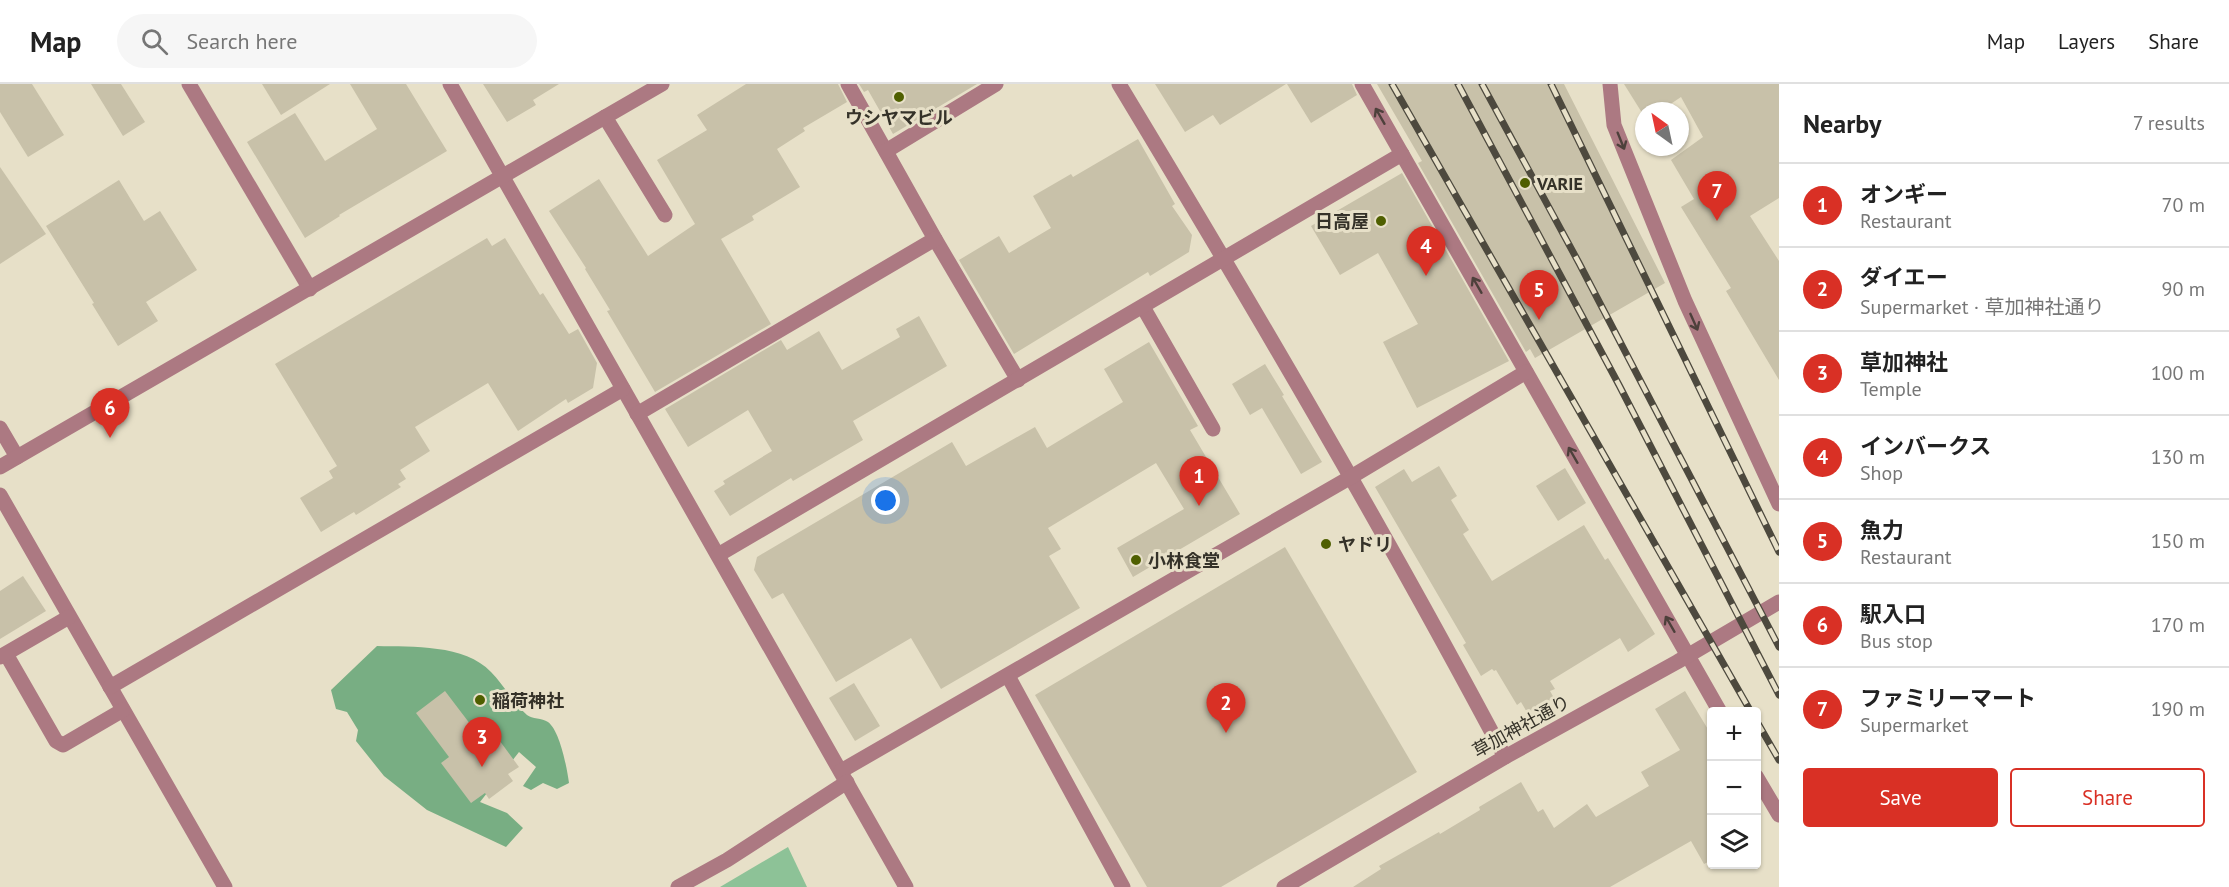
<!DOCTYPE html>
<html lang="en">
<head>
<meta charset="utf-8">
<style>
	:root { --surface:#fff; --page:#f6f6f6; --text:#222; --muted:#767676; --line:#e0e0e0; --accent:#d93025 }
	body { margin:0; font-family:"PT Sans","Noto Sans JP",sans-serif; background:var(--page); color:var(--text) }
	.controls { position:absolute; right:18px; bottom:18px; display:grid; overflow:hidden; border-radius:6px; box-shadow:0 2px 4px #0004 }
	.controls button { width:54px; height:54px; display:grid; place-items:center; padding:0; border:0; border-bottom:2px solid var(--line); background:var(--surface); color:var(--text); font:30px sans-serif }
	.compass { position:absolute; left:1635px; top:18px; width:54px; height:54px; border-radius:50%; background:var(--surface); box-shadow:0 2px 4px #0004; rotate:327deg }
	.you { position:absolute; left:886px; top:417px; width:21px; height:21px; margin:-15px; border:4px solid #fff; border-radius:50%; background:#1a73e8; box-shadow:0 0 0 9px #1a73e833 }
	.badge { display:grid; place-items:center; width:39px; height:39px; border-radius:50%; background:var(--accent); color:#fff; font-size:20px; font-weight:700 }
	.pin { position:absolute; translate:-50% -50px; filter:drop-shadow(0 2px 3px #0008) }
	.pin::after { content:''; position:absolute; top:32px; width:21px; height:18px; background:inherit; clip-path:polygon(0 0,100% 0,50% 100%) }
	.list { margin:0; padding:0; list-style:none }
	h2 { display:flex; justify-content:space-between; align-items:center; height:78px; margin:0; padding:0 24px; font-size:26px }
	h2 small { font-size:20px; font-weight:400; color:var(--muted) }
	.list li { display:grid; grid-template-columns:39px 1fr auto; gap:18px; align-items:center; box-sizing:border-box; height:84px; padding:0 24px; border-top:2px solid var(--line) }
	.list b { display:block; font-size:22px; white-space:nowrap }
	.list p { margin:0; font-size:20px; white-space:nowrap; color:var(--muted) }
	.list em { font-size:20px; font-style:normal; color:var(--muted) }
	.actions { display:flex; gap:12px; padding:18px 24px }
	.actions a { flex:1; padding:14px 0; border:2px solid var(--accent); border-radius:6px; text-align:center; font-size:21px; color:var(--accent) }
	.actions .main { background:var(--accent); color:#fff }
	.icon { flex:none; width:33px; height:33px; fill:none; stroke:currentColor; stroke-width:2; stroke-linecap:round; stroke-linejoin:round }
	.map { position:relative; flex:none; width:1779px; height:803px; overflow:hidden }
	header { display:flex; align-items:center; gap:36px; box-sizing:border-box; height:84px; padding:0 30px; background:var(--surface); border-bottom:2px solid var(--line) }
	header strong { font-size:28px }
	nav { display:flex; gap:33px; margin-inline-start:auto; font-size:21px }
	.search { width:420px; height:54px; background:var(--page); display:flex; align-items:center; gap:15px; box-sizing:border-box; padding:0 21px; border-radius:33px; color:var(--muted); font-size:22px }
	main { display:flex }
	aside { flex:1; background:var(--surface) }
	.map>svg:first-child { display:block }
	.green { fill:#8dc297 }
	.forest { fill:#78ae83 }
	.building { fill:#c8c1a9 }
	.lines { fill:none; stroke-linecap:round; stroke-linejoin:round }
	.minor { stroke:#ac7982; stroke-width:15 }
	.rail-casing { stroke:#4d493e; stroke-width:7 }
	.rail { stroke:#e7e0c8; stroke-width:4.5; stroke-dasharray:14; stroke-linecap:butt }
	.oneway { stroke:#4d403b }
	.poi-dot { fill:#4f5f00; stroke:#e7e0c8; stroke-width:2 }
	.labels { text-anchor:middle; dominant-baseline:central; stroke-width:6; stroke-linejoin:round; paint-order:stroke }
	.poi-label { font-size:18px; font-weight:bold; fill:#353229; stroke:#e7e0c8; text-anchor:start }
	.street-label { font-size:18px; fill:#353229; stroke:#e7e0c8 }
</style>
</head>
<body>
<header>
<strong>Map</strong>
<div class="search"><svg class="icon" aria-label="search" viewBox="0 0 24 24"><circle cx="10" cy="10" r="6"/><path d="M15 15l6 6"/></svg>Search here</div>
<nav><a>Map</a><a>Layers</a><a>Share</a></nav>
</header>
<main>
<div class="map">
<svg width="1779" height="803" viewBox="0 0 1779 803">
	<rect width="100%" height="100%" fill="#e7e0c8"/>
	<!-- green -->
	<path class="green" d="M 788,763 L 807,803 L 720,803 Z"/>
	<!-- forest -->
	<path class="forest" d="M 377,562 C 412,563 465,560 491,588 C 504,601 513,619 527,631 C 532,635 542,634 548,638 C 560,647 567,684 569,699 L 557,705 L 543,699 L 531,706 L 523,702 L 536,683 L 519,668 L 480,718 L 507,729 L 523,744 L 506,763 L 427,726 L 384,692 L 356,657 L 358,646 L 347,628 L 336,625 L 331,606 Z"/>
	<!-- building -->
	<g class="building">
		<path d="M 0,0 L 32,0 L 64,51 L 28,73 L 0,28 Z"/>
		<path d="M 91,0 L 121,0 L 145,38 L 123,52 Z"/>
		<path d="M 262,0 L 330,0 L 281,31 Z"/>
		<path d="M 350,0 L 406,0 L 447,67 L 339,131 L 340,132 L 305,154 L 247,58 L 295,29 L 325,77 L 377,45 Z"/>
		<path d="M 483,0 L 559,0 L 533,16 L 536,21 L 507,38 Z"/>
		<path d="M 746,0 L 838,0 L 847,18 L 803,44 L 805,47 L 777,65 L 800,103 L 752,132 L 754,136 L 721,155 L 771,240 L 655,308 L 607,227 L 610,226 L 585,185 L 586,184 L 549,127 L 599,95 L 648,172 L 695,140 L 657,76 L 707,46 L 697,31 Z"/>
		<path d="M 859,0 L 977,0 L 893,50 L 868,6 L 864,8 Z"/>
		<path d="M 1155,0 L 1286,0 L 1220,41 L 1213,31 L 1185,48 Z"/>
		<path d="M 1287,0 L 1352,0 L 1357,11 L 1311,39 Z"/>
		<path d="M 1377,0 L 1564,0 L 1665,199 L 1535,274 L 1530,265 L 1526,268 L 1418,79 L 1422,77 Z"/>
		<path d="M 1624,0 L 1779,0 L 1779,114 L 1750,132 L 1779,177 L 1779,296 L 1726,207 L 1731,204 L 1681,123 L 1694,115 L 1671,76 L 1703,53 L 1681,13 L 1660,27 L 1644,27 L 1644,32 Z"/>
		<path d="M 1138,55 L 1175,120 L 1172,122 L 1192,151 L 1189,168 L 1150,192 L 1148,188 L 1014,270 L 959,176 L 999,152 L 1009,169 L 1051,144 L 1033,112 L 1071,90 L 1073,93 Z"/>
		<path d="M 0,83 L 46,150 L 0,180 Z"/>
		<path d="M 1402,89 L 1509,277 L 1417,324 L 1383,258 L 1418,240 L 1378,169 L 1340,191 L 1311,142 Z"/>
		<path d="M 119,96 L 144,137 L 160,127 L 197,186 L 146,218 L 158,237 L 118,262 L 92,220 L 94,219 L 46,142 Z"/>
		<path d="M 487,154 L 492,162 L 505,154 L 540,211 L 543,209 L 569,250 L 578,245 L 597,279 L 593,304 L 568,319 L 566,315 L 518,347 L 488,299 L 415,343 L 430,367 L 400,386 L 406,395 L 398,400 L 401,403 L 356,431 L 354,428 L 321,448 L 300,414 L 333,394 L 329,387 L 337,382 L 275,280 Z"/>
		<path d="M 919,232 L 947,282 L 853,337 L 863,356 L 793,397 L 791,394 L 730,432 L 714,407 L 725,400 L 723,397 L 772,367 L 748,326 L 688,363 L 665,325 L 781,256 L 787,266 L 819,247 L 842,286 L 900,253 L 896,245 Z"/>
		<path d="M 1149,258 L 1198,342 L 1190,346 L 1240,430 L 1133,493 L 1117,464 L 1184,425 L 1156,379 L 1048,444 L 1061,465 L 1049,472 L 1080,524 L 941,605 L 911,554 L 836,598 L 783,509 L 772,515 L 754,486 L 757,473 L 952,358 L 966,382 L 1035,343 L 1047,364 L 1123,318 L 1104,285 Z"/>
		<path d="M 1265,280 L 1284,311 L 1282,312 L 1322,378 L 1301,390 L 1262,324 L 1250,331 L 1232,300 Z"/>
		<path d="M 1439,382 L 1457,412 L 1451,416 L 1469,446 L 1463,450 L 1492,497 L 1584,441 L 1605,476 L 1608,474 L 1655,550 L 1628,568 L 1620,554 L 1550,597 L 1555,605 L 1550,607 L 1554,614 L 1528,630 L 1521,618 L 1517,621 L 1496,586 L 1494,587 L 1492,585 L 1481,592 L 1463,561 L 1466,559 L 1375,403 L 1404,385 L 1412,398 Z"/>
		<path d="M 1565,384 L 1586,419 L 1558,437 L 1536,402 Z"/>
		<path d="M 1285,463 L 1417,688 L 1221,803 L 1147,803 L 1035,611 Z"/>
		<path d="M 23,492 L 46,527 L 0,555 L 0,507 Z"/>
		<path d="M 854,599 L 880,642 L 855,657 L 829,614 Z"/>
		<path d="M 445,607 L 480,653 L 491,645 L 519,683 L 508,690 L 513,697 L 489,715 L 485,709 L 471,719 L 441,679 L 449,673 L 416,629 Z"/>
		<path d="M 1685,607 L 1712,652 L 1712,776 L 1704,780 L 1691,757 L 1610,803 L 1353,803 L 1381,785 L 1379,782 L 1439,748 L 1440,750 L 1480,726 L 1479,723 L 1521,698 L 1538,728 L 1543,725 L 1554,744 L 1587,720 L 1596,733 L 1649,702 L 1641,688 L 1680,666 L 1655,625 Z"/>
	</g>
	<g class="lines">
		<!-- minor -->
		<g class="minor">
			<path d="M 189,0 L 310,205"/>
			<path d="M 450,0 L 906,803"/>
			<path d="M 848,0 L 935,155 L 1018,296"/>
			<path d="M 1119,0 C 1253,222 1384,445 1505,673"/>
			<path d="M 1362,0 L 1720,628"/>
			<path d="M 1610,0 L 1614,41 L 1685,217 L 1779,420"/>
			<path d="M 605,33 L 665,131"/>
			<path d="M 886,67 L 996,0"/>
			<path d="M 1143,223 L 1213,345"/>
			<path d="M 637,330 L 935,155"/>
			<path d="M 0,344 L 17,373"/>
			<path d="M 0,383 L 662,0"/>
			<path d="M 0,411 L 225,803"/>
			<path d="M 718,471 L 1402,70"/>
			<path d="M 6,570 L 56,657 L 63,661 L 123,626"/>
			<path d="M 0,573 L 69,533"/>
			<path d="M 1008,592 L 1123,803"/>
			<path d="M 110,603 L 623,305"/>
			<path d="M 841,687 L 1351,393 L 1526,288"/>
			<path d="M 1756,692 L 1779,731"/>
			<path d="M 678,803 L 727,776 L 847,698"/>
			<path d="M 1284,803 L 1505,673 L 1677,578 L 1779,518"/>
		</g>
		<defs>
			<g id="rail">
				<path d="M 1392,0 L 1751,628"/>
				<path d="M 1458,0 L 1619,301 L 1779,611"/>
				<path d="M 1482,0 L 1579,179 L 1779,563"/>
				<path d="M 1551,0 L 1779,468"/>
				<path d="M 1756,636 L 1779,676"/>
			</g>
		</defs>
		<!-- rail casing -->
		<use href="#rail" class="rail-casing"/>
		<!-- rail -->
		<use href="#rail" class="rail"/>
	</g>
	<!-- one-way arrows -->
	<defs><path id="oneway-shaft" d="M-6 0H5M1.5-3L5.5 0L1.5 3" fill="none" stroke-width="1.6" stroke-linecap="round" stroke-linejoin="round" transform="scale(1.5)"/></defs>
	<g class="oneway">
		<use href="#oneway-shaft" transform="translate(1380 32) rotate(-120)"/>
		<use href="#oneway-shaft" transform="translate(1621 57) rotate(68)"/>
		<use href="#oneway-shaft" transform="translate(1477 201) rotate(-120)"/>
		<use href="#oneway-shaft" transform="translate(1694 238) rotate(66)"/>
		<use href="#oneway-shaft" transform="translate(1573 371) rotate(-120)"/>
		<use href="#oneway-shaft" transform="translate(1670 540) rotate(-120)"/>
	</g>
	<!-- markers -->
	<g class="poi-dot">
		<circle cx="899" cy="13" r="6"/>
		<circle cx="1525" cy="99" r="6"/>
		<circle cx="1381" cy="137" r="6"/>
		<circle cx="1326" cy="460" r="6"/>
		<circle cx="1136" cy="476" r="6"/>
		<circle cx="480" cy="616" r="6"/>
	</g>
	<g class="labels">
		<!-- poi labels -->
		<g class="poi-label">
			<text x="899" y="33" text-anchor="middle">ウシヤマビル</text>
			<text x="1537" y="99">VARIE</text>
			<text x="1369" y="137" text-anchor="end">日高屋</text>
			<text x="1338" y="460">ヤドリ</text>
			<text x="1148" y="476">小林食堂</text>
			<text x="492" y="616">稲荷神社</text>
		</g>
		<!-- street labels -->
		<g class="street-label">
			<text transform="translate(1521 642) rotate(-29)">草加神社通り</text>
		</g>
	</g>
</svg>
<div class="controls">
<button>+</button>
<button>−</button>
<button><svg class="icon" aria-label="layers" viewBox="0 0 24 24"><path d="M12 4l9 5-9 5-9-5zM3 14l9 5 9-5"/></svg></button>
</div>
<svg class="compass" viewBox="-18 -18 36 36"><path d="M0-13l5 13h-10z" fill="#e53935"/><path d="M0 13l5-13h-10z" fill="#767676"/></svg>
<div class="you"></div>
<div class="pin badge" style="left:1199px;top:422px">1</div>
<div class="pin badge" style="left:1226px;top:649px">2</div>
<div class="pin badge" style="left:482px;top:683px">3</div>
<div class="pin badge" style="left:1426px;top:192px">4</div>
<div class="pin badge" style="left:1539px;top:236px">5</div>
<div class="pin badge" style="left:110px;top:354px">6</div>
<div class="pin badge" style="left:1717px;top:137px">7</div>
</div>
<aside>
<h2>Nearby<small>7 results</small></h2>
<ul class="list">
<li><span class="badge">1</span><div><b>オンギー</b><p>Restaurant</p></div><em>70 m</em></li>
<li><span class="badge">2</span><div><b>ダイエー</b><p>Supermarket · 草加神社通り</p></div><em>90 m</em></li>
<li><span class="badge">3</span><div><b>草加神社</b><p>Temple</p></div><em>100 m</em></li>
<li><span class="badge">4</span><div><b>インバークス</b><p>Shop</p></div><em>130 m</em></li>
<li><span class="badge">5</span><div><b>魚力</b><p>Restaurant</p></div><em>150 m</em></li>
<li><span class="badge">6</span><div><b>駅入口</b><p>Bus stop</p></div><em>170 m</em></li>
<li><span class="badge">7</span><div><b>ファミリーマート</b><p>Supermarket</p></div><em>190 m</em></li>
</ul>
<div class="actions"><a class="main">Save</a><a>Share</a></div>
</aside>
</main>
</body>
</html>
